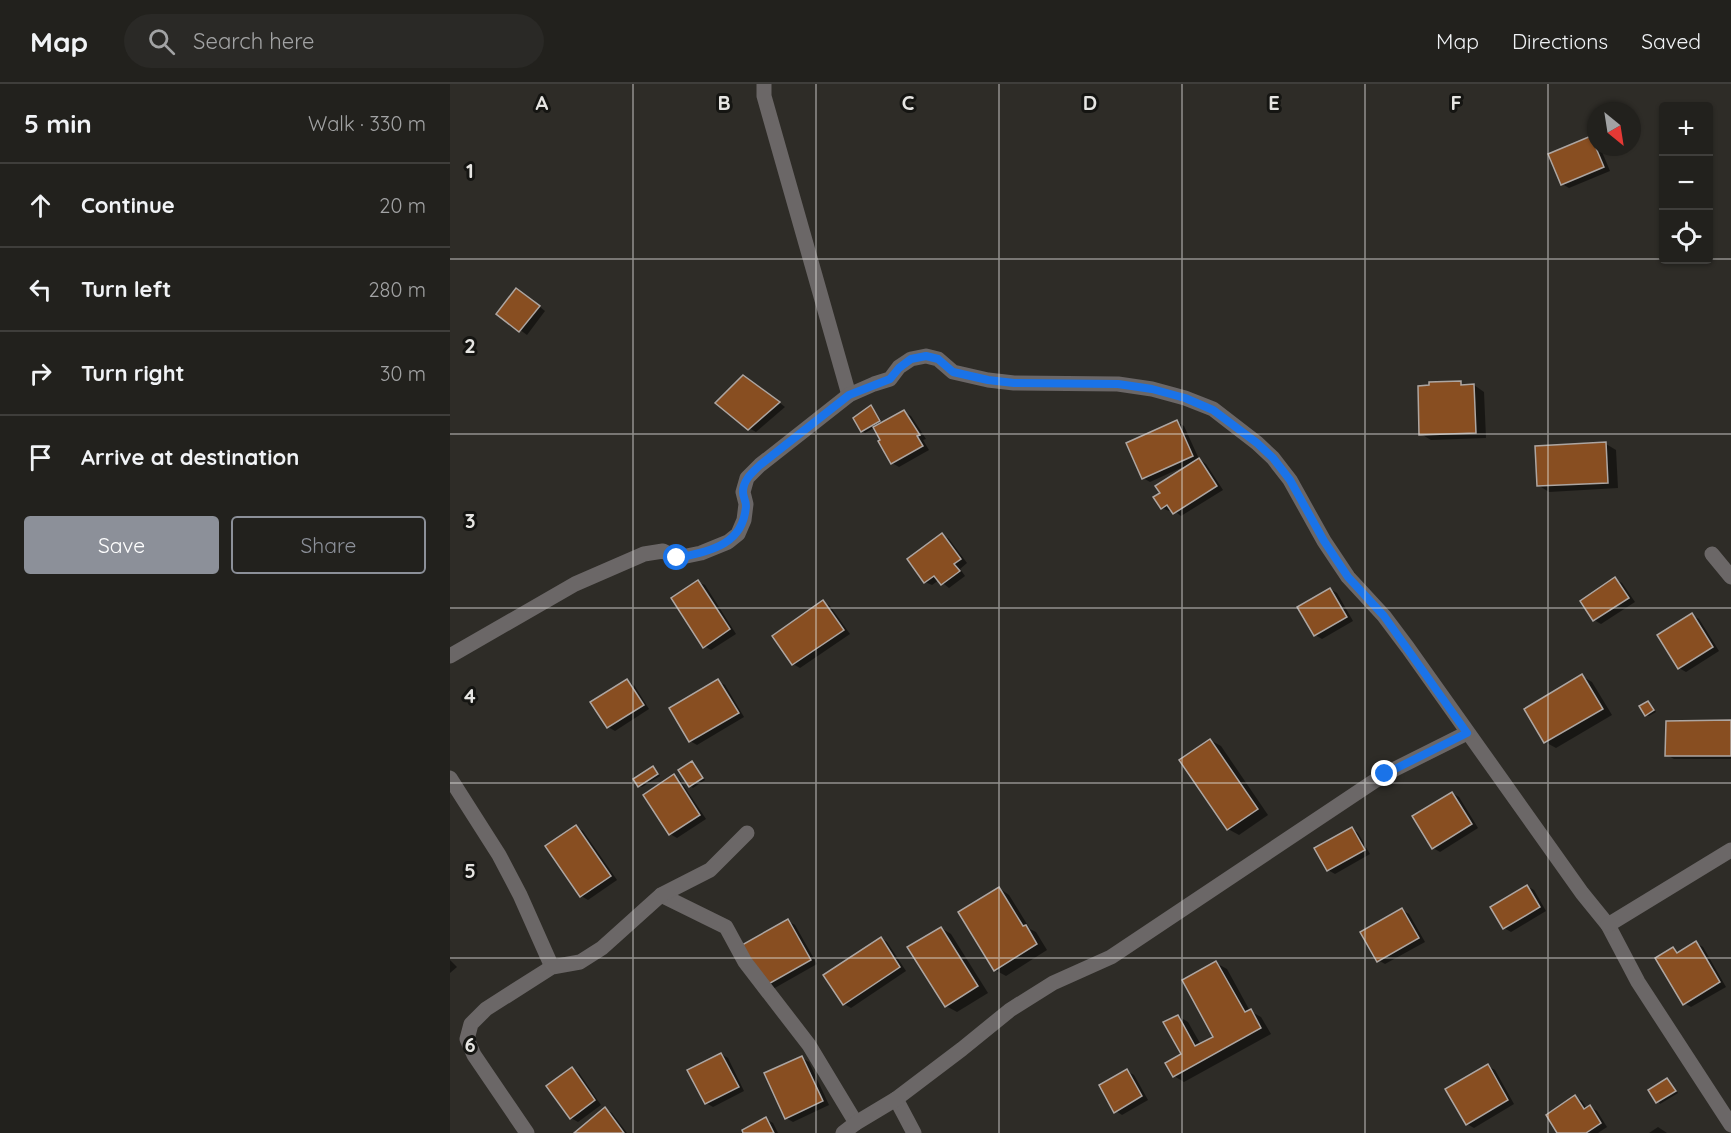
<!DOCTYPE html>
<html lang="en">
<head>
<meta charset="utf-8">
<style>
	:root { --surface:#22211d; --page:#2a2926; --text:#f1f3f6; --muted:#a2a3a4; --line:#3f3e3b; --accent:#8c9099 }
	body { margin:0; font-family:Quicksand,sans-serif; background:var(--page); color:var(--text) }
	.controls { position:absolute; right:18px; top:18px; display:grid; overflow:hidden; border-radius:6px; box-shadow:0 2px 4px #0004 }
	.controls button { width:54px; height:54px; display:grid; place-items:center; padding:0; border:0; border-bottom:2px solid var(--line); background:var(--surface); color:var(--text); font:30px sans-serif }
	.compass { position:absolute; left:1137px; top:18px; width:54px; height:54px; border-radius:50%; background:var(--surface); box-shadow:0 2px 4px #0004; rotate:150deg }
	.stop { position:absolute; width:18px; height:18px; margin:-14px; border:4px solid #1a73e8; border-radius:50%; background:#fff }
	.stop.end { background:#1a73e8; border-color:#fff; box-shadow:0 2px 6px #0008 }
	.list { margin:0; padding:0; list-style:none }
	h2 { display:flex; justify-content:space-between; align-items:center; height:78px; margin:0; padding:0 24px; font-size:26px }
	h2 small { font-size:20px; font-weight:400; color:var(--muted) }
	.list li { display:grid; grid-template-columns:39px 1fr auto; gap:18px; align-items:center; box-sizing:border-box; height:84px; padding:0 24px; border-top:2px solid var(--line) }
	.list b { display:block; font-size:22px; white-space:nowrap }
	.list em { font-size:20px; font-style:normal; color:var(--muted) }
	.actions { display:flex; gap:12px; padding:18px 24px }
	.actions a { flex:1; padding:14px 0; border:2px solid var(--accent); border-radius:6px; text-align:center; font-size:21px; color:var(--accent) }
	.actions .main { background:var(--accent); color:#fff }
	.icon { flex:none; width:33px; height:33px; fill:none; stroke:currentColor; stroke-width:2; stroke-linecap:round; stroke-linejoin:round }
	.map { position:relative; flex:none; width:1281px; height:1049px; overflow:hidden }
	header { display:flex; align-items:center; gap:36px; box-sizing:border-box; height:84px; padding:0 30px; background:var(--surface); border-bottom:2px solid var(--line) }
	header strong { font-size:28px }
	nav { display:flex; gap:33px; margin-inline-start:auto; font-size:21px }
	.search { width:420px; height:54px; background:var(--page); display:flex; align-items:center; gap:15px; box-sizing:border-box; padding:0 21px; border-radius:33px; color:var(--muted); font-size:22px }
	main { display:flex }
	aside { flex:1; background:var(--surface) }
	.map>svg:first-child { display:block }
	.shadow { fill:#0007 }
	.building { fill:#884e21; stroke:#ada6a2; stroke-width:1.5 }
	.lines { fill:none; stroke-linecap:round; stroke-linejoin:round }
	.minor { stroke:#6b6767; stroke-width:15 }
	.route { stroke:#1a73e8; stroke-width:8 }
	.grid { fill:none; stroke:#e6e5e2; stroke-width:1.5; stroke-opacity:0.55 }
	.grid-label { font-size:20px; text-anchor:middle; font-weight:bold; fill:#e6e5e2; stroke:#151512; stroke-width:6; stroke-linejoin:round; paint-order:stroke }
</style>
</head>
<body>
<header>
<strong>Map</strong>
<div class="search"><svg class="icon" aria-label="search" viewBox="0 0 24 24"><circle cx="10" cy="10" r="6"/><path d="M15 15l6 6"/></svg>Search here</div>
<nav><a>Map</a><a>Directions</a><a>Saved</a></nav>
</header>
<main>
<aside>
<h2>5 min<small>Walk · 330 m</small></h2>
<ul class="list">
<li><svg class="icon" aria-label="ahead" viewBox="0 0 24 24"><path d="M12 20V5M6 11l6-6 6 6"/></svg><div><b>Continue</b></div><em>20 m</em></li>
<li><svg class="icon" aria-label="left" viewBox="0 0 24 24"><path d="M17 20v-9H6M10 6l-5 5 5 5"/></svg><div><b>Turn left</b></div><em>280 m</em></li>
<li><svg class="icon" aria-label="right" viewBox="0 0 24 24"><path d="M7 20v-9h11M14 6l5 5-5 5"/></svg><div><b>Turn right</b></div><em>30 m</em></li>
<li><svg class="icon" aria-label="arrive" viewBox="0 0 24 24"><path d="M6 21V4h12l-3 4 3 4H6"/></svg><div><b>Arrive at destination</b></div></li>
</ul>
<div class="actions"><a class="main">Save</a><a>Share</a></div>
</aside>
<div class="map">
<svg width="1281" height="1049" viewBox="0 0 1281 1049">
	<rect width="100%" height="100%" fill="#2e2c27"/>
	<!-- shadow -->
	<g class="shadow">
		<path d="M 1140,53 L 1146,57 L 1146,63 L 1150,63 L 1160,87 L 1119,104 L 1112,100 Z"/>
		<path d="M 74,210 L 95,227 L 77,251 L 48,230 Z"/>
		<path d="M 300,296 L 335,323 L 306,348 L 299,344 Z"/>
		<path d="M 1010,299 L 1016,302 L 1024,301 L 1034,308 L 1036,354 L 981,356 L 971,350 Z"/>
		<path d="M 422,323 L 433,339 L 454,328 L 461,332 L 476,355 L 473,356 L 479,366 L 449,383 L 442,379 L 425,343 L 415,349 L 412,347 Z"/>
		<path d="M 727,338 L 734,342 L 749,375 L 756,380 L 773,406 L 731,432 L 722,425 L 719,427 L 712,424 L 712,409 L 734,385 L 733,383 L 700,398 L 693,394 Z"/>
		<path d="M 1156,360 L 1166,366 L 1168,404 L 1099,408 L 1088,401 Z"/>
		<path d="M 492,451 L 499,455 L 517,479 L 510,485 L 515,492 L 499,504 L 489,496 L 482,501 L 475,498 Z"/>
		<path d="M 1165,495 L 1172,499 L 1185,518 L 1151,540 L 1144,536 L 1132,517 Z"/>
		<path d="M 248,498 L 255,501 L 286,550 L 261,566 L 254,562 Z"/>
		<path d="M 880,505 L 887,509 L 903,537 L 872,555 L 865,551 Z"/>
		<path d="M 373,518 L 380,522 L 400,550 L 350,584 L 343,580 L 324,552 Z"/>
		<path d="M 1242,531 L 1249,535 L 1269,567 L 1236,588 L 1229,584 Z"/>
		<path d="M 1132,592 L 1142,598 L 1162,631 L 1106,664 L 1095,658 Z"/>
		<path d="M 177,597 L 184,601 L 199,625 L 165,647 L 158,643 Z"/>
		<path d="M 268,597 L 275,601 L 294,633 L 247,661 L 240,657 Z"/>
		<path d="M 1198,618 L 1206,628 L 1199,632 L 1196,631 Z"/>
		<path d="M 1281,638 L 1281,675 L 1224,675 L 1217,671 Z"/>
		<path d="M 760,656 L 771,662 L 818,731 L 789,751 L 778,745 Z"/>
		<path d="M 242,679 L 255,696 L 243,704 L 240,702 Z"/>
		<path d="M 203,683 L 210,692 L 192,703 L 189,702 Z"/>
		<path d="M 224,692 L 230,696 L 256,735 L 227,754 L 220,750 Z"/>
		<path d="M 1002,709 L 1009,713 L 1028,744 L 990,768 L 983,764 Z"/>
		<path d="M 126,743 L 133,747 L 167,796 L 138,816 L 131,812 Z"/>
		<path d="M 902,745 L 908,749 L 920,770 L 885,790 L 878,786 Z"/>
		<path d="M 1077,802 L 1084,806 L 1096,827 L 1061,848 L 1054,844 Z"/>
		<path d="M 549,804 L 559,811 L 580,845 L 586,848 L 597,866 L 556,892 L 545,886 Z"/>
		<path d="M 952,826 L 959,830 L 975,858 L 935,880 L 928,876 Z"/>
		<path d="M 338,837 L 345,841 L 367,880 L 323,905 L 316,901 Z"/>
		<path d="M 491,844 L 501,850 L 538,909 L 507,928 L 496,922 Z"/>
		<path d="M 431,854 L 437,858 L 456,887 L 401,924 L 394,920 Z"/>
		<path d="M 1246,859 L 1253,863 L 1276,903 L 1241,923 L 1234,919 L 1223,865 L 1230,868 Z"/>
		<path d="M 0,876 L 7,883 L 0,889 Z"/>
		<path d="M 766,879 L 777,885 L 800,927 L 811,933 L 821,950 L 734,998 L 724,992 L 733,971 L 728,932 L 738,938 L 751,961 L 765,953 Z"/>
		<path d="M 271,970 L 278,974 L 294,1007 L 263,1023 L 256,1019 Z"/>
		<path d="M 352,974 L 359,978 L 379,1021 L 343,1038 L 336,1034 Z"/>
		<path d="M 1038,982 L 1045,986 L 1064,1020 L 1024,1044 L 1017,1040 Z"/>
		<path d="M 122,985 L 129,989 L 151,1021 L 128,1038 L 121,1034 Z"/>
		<path d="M 677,987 L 684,991 L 698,1016 L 672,1031 L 666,1027 Z"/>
		<path d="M 1218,996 L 1228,1009 L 1210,1020 L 1200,1007 Z"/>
		<path d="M 1125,1013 L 1132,1017 L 1137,1025 L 1140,1023 L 1147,1027 L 1157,1043 L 1148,1049 L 1109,1049 Z"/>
		<path d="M 155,1025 L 162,1029 L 177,1049 L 126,1049 Z"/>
		<path d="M 316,1035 L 323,1039 L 328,1049 L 295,1049 Z"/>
		<path d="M 1208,1043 L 1217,1049 L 1199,1049 Z"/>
	</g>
	<!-- building -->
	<g class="building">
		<path d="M 1141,52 L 1154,83 L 1111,101 L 1098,70 Z"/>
		<path d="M 66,204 L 90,222 L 69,248 L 46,230 Z"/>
		<path d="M 293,291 L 330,318 L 298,346 L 265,319 Z"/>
		<path d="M 1011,297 L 1011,301 L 1024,300 L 1026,349 L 969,351 L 968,302 L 979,301 L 979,298 Z"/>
		<path d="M 421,321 L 430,337 L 411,348 L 403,334 Z"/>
		<path d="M 454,326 L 470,351 L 467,352 L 473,362 L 441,380 L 428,357 L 430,356 L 423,343 Z"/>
		<path d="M 727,336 L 743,372 L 692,395 L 676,359 Z"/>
		<path d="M 1156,358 L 1158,399 L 1087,402 L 1085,362 Z"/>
		<path d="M 749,374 L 767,402 L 723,430 L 717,421 L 711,425 L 703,413 L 710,409 L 705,402 Z"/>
		<path d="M 492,449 L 511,475 L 504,480 L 510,487 L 491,501 L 484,492 L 474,499 L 457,475 Z"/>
		<path d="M 1165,493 L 1179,514 L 1143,537 L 1130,517 Z"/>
		<path d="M 248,496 L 280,545 L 253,564 L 221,514 Z"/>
		<path d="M 880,504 L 897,533 L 864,552 L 847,523 Z"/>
		<path d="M 373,516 L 394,546 L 342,581 L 322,552 Z"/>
		<path d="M 1242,529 L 1263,563 L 1228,585 L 1207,551 Z"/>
		<path d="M 1132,590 L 1153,625 L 1094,659 L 1074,625 Z"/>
		<path d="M 177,595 L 194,621 L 157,644 L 140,618 Z"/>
		<path d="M 268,595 L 289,629 L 239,658 L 219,624 Z"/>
		<path d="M 1198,617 L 1204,626 L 1195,632 L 1189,622 Z"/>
		<path d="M 1281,636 L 1281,672 L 1215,672 L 1216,637 Z"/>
		<path d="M 760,655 L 808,725 L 777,746 L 729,676 Z"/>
		<path d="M 242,677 L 253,694 L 239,703 L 228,686 Z"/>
		<path d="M 203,682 L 208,690 L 188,703 L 183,695 Z"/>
		<path d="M 224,690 L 250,731 L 219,751 L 193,711 Z"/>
		<path d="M 1002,708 L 1022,740 L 982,765 L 962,732 Z"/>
		<path d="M 126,741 L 161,792 L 130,813 L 95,762 Z"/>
		<path d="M 902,743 L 915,766 L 877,787 L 864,764 Z"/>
		<path d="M 1077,801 L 1090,823 L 1053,845 L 1040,823 Z"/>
		<path d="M 549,803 L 573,842 L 576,841 L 587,860 L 544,887 L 508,828 Z"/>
		<path d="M 952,824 L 969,854 L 927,878 L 910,848 Z"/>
		<path d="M 338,835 L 361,876 L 315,902 L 292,861 Z"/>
		<path d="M 491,843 L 528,902 L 495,923 L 457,863 Z"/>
		<path d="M 431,853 L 450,883 L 393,921 L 373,891 Z"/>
		<path d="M 1246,857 L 1270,898 L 1233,921 L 1205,874 L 1223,863 L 1227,869 Z"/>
		<path d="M 766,877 L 795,928 L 801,925 L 811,944 L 723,993 L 715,979 L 731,970 L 713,938 L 728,931 L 745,962 L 763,953 L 732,896 Z"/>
		<path d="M 271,969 L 289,1003 L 255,1020 L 237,986 Z"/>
		<path d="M 352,972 L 373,1017 L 335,1035 L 314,989 Z"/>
		<path d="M 1038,980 L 1058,1016 L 1016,1041 L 995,1005 Z"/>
		<path d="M 122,983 L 145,1016 L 120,1035 L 96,1002 Z"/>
		<path d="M 677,985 L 692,1012 L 664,1029 L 649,1001 Z"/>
		<path d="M 1217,994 L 1226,1007 L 1206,1019 L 1198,1006 Z"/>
		<path d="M 1125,1011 L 1134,1025 L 1140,1021 L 1151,1039 L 1136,1049 L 1107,1049 L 1096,1031 Z"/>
		<path d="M 155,1023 L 174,1049 L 124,1049 Z"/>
		<path d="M 316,1033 L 324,1049 L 293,1049 L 292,1046 Z"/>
	</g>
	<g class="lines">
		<!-- minor -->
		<g class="minor">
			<path d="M 314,0 L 314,12 L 399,311"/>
			<path d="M 1262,470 L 1281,493"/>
			<path d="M 0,572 L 125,500 L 194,470 L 213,467 L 227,474 L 251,469 L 278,458 L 288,450 L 294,436 L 296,420 L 293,408 L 297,394 L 310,381 L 399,311 L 424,300 L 440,295 L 449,283 L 461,275 L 476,272 L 488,275 L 503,288 L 538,296 L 564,299 L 668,300 L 702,305 L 735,314 L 763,325 L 807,359 L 823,374 L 840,396 L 874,457 L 898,493 L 934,532 L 958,564 L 1132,809 L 1158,841 L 1188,898 L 1281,1041"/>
			<path d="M 0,694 L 49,771 L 70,811 L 102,883"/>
			<path d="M 211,811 L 276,843 L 295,878 L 359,961 L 406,1039"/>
			<path d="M 1158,841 L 1281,766"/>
			<path d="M 446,1015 L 464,1049"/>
			<path d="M 77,1049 L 24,971 L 17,955 L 21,940 L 36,925 L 102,883 L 130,878 L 152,864 L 211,811 L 260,786 L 297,749"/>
			<path d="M 393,1049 L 406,1039 L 446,1015 L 512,965 L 560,926 L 603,899 L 661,873 L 935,690 L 1017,649"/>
		</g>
	</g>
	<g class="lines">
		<!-- route -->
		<path class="route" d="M 227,474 C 259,467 293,462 296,422 C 296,417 293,413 293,408 C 293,396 302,389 310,381 L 399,311 L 440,295 L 449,284 L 461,275 L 476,272 L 488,275 L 503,288 L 538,296 L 564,299 L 668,300 L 702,305 L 735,314 L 763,326 L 807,359 L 823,374 L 840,396 L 874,457 L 898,493 L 934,532 L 1017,649 L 935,690"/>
	</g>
	<!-- grid -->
	<path class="grid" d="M 183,0 L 183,1049M 366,0 L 366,1049M 549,0 L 549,1049M 732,0 L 732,1049M 915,0 L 915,1049M 1098,0 L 1098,1049M 0,175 L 1214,175M 1258,175 L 1281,175M 0,350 L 1281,350M 0,524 L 1281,524M 0,699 L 1281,699M 0,874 L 1281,874"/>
	<g class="grid-label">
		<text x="92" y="26">A</text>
		<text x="274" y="26">B</text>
		<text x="458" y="26">C</text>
		<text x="640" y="26">D</text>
		<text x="824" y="26">E</text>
		<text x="1006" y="26">F</text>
		<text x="20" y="94">1</text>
		<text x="20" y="269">2</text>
		<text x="20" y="444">3</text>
		<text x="20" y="619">4</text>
		<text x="20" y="794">5</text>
		<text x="20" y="968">6</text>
	</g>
</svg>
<div class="controls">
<button>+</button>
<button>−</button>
<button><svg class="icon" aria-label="locate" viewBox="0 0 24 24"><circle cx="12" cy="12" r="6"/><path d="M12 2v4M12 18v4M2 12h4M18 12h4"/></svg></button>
</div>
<svg class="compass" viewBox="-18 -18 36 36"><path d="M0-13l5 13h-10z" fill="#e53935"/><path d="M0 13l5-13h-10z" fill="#a2a3a4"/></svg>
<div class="stop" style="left:227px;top:474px"></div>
<div class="stop end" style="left:935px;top:690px"></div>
</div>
</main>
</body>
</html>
